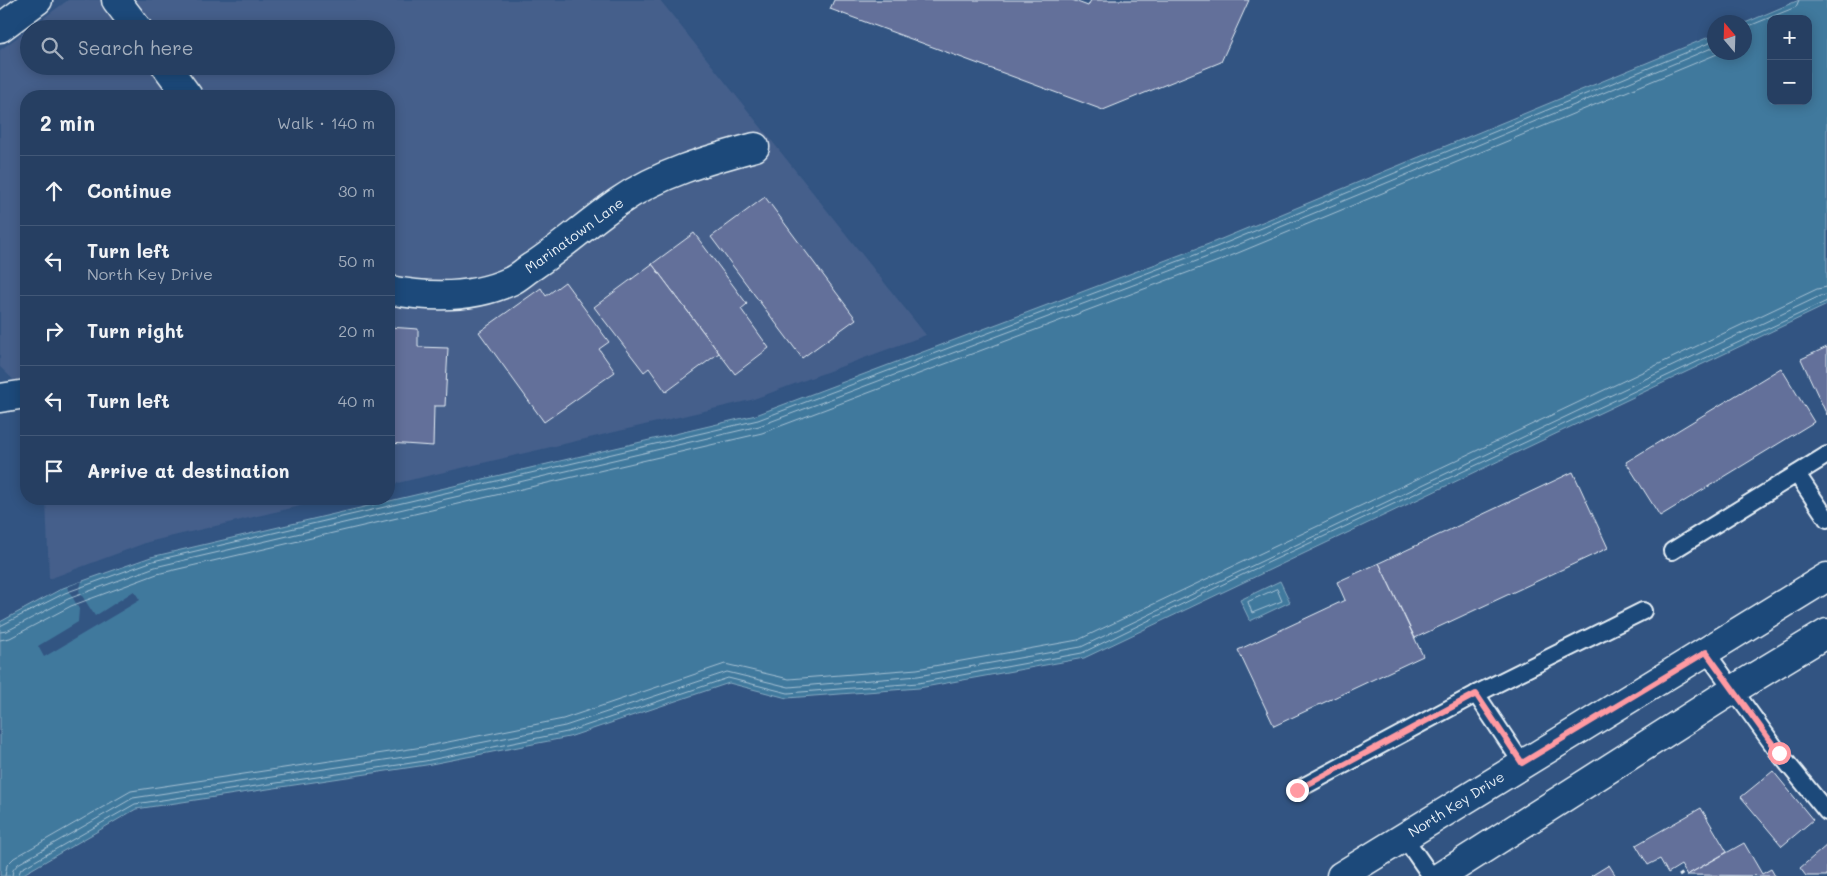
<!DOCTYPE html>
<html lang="en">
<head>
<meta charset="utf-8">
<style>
	:root { --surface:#263f62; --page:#2e4668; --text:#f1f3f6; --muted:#a4afbe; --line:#425877 }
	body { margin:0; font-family:Mali,sans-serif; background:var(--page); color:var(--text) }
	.controls { position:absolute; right:15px; top:15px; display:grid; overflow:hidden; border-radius:10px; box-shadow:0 2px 12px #0003 }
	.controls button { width:45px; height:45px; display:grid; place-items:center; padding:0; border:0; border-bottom:1px solid var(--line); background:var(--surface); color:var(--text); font:25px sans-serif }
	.compass { position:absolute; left:1707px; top:15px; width:45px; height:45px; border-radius:50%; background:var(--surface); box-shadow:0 2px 12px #0003; rotate:341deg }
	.stop { position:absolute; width:15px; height:15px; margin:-11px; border:4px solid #ff9aa2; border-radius:50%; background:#fff }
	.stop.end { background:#ff9aa2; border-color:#fff; box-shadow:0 1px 5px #0008 }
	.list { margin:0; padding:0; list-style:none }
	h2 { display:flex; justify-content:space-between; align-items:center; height:65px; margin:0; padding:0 20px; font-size:21px }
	h2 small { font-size:16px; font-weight:400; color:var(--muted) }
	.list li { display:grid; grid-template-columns:32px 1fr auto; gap:15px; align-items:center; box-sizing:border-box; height:70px; padding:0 20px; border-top:1px solid var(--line) }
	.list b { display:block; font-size:19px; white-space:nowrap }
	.list p { margin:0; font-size:16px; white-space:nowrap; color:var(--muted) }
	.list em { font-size:16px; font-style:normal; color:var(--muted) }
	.icon { flex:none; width:28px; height:28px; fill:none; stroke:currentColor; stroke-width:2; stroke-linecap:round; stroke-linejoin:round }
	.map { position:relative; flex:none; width:1827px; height:876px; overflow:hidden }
	.search { position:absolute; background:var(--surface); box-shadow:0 2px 12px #0003; left:20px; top:20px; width:375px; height:55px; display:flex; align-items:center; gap:12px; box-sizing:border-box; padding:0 18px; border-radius:28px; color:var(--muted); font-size:19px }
	.panel { position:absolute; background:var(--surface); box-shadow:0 2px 12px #0003; left:20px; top:90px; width:375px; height:415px; border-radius:20px }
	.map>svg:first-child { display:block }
	.built { fill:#445f8b; fill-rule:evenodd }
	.water { fill:#41799d; stroke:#84a9c1; fill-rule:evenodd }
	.pier { fill:#325482 }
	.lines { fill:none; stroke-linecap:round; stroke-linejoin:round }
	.shore { stroke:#a5c1d4; stroke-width:1 }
	.building { fill:#64709a; stroke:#e8f1f8 }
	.lane-casing { stroke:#e8f1f8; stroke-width:20 }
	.street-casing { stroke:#e8f1f8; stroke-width:31 }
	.secondary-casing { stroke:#e8f1f8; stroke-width:31 }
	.path { stroke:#e8f1f8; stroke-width:3; stroke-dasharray:4 4; stroke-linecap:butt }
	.lane { stroke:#1f4a7a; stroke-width:16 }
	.street { stroke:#1f4a7a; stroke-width:28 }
	.secondary { stroke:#1f4a7a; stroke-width:28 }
	.route { stroke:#ff9aa2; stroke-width:6 }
	.labels { text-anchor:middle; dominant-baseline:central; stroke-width:4; stroke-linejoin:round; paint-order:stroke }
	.street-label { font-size:14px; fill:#e8f1f8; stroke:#1f4a7a }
</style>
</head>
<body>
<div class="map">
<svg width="1827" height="876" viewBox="0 0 1827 876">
	<rect width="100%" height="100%" fill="#325482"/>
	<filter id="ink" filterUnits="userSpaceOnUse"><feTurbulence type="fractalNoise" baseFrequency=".02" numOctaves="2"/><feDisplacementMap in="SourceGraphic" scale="10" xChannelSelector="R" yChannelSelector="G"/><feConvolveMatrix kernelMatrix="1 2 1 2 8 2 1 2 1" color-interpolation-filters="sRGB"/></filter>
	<g filter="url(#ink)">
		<!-- built -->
		<g class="built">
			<path d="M 68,0 L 660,0 L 926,335 L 751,400 L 389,485 L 389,96 L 26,96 L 26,392 L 0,367 L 0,50 ZM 29,29 L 386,29 L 386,66 L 29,66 Z"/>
			<path d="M 46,499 L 330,499 L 148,542 L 49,579 Z"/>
		</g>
		<!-- water -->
		<g class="water">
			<path d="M 1799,0 L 1827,0 L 1827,305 L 1084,658 L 919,688 L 787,698 L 729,683 L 569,737 L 426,765 L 136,809 L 20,876 L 0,876 L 0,622 L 63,588 L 151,557 L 756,415 L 1214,242 L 1714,35 L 1714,52 L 1744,52 L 1745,23 ZM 1771,19 L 1808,19 L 1808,101 L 1771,101 Z"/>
			<path d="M 1280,581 L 1290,602 L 1250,621 L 1240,600 Z"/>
		</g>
		<!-- pier -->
		<path class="pier" d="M 82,581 L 79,591 L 95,616 L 134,591 L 140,600 L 44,657 L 38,646 L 78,622 L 79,609 L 67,587 Z"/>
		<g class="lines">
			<!-- shore -->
			<g class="shore">
				<path d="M 1744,28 L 1796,7 L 1799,0"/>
				<path d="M 1277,589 L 1282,601 L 1252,613 L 1248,602 Z"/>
				<path d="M 0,626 L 65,593 L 153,561 L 758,420 L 1216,247 L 1714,41"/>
				<path d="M 0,632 L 7,631 L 68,599 L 155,567 L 759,426 L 1218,253 L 1714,47"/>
				<path d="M 0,640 L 10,638 L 71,606 L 157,574 L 762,433 L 1221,260 L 1722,52"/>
				<path d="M 5,876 L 7,865 L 14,858 L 131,791 L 423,747 L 563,719 L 725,664 L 789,679 L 917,669 L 1078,640 L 1817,289 L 1827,287"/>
				<path d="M 12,876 L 13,870 L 18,864 L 133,798 L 424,754 L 565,726 L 727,672 L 789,687 L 918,676 L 1081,647 L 1820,296 L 1827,295"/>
				<path d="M 18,876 L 21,869 L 135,804 L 425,761 L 567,732 L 728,678 L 788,693 L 918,683 L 1082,653 L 1246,573 L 1827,301"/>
			</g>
		</g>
		<!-- building -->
		<g class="building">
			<path d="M 834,0 L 1072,0 L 1088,6 L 1091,0 L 1249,0 L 1221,62 L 1103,110 L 830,9 Z"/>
			<path d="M 765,197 L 856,319 L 802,358 L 711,237 Z"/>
			<path d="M 694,233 L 747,304 L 741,309 L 769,348 L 735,374 L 652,264 Z"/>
			<path d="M 652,264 L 719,353 L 666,392 L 649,368 L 644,372 L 594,307 Z"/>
			<path d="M 565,282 L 609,342 L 599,349 L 615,372 L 544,422 L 479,332 L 541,288 L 546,296 Z"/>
			<path d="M 389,327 L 418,329 L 418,347 L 448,348 L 445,406 L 434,406 L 433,446 L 389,443 Z"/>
			<path d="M 1827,347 L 1827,415 L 1801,359 Z"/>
			<path d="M 1781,368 L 1814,422 L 1660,516 L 1626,462 Z"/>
			<path d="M 1573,472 L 1608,548 L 1415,638 L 1379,563 Z"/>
			<path d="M 1379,563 L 1423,656 L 1274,726 L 1238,650 L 1345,600 L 1337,582 Z"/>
			<path d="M 1773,771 L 1813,820 L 1782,846 L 1741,797 Z"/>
			<path d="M 1701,808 L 1727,852 L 1687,875 L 1681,865 L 1668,873 L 1660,859 L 1648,865 L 1636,845 Z"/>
			<path d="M 1744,843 L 1762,874 L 1771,869 L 1775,876 L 1687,875 Z"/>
			<path d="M 1827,845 L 1827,876 L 1806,876 L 1800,868 Z"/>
			<path d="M 1609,865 L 1616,876 L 1591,876 Z"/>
		</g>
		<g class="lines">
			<defs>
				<g id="lane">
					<path d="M 1797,474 L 1827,519"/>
					<path d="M 1672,551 L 1827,455"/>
					<path d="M 1706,652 L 1779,753 L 1827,812"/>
					<path d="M 1476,694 L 1522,763"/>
					<path d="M 1297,790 L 1476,694 L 1643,611"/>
					<path d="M 1404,837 L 1431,876"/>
				</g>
				<g id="street">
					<path d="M 116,0 L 138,29"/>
					<path d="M 166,66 L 188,96"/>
					<path d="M 389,290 C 430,298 472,299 511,281 C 519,277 526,270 533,266 C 563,246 589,222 618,202 C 660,173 707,160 755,147"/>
					<path d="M 0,398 L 26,394"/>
					<path d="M 1341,876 L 1827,577"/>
					<path d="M 1441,876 L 1723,696 L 1827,633"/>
				</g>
				<path id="secondary" d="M 0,28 L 38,0"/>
			</defs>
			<!-- lane casing -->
			<use href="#lane" class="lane-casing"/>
			<!-- street casing -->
			<use href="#street" class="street-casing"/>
			<!-- secondary casing -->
			<use href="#secondary" class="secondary-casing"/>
			<!-- path -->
			<path class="path" d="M 1679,876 L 1685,872"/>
			<!-- lane -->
			<use href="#lane" class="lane"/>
			<!-- street -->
			<use href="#street" class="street"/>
			<!-- secondary -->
			<use href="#secondary" class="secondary"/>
		</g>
	</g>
	<g class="lines" filter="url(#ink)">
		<!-- route -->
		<path class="route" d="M 1297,790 L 1476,694 L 1522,763 L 1706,652 L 1779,753"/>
	</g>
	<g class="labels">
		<!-- street labels -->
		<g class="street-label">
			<text transform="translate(574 235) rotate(-36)">Marinatown Lane</text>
			<text transform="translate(1456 804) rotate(-32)">North Key Drive</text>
		</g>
	</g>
</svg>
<div class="controls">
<button>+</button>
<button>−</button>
</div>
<svg class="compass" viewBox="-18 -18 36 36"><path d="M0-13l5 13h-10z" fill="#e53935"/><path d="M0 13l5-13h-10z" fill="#a4afbe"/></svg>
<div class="stop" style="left:1779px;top:753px"></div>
<div class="stop end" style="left:1297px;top:790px"></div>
<div class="search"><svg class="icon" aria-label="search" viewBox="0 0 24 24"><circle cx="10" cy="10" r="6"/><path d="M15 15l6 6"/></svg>Search here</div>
<section class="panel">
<h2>2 min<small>Walk · 140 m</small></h2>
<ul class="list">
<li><svg class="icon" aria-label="ahead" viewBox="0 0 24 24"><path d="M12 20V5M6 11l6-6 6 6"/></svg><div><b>Continue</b></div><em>30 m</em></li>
<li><svg class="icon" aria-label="left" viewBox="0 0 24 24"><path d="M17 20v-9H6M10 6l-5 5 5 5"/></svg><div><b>Turn left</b><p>North Key Drive</p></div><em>50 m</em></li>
<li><svg class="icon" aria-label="right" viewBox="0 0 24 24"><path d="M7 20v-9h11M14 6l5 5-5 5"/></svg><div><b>Turn right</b></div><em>20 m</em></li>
<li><svg class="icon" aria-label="left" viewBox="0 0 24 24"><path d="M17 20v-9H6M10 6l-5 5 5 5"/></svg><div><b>Turn left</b></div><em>40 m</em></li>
<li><svg class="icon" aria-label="arrive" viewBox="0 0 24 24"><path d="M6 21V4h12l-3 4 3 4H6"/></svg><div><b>Arrive at destination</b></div></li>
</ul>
</section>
</div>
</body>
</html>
